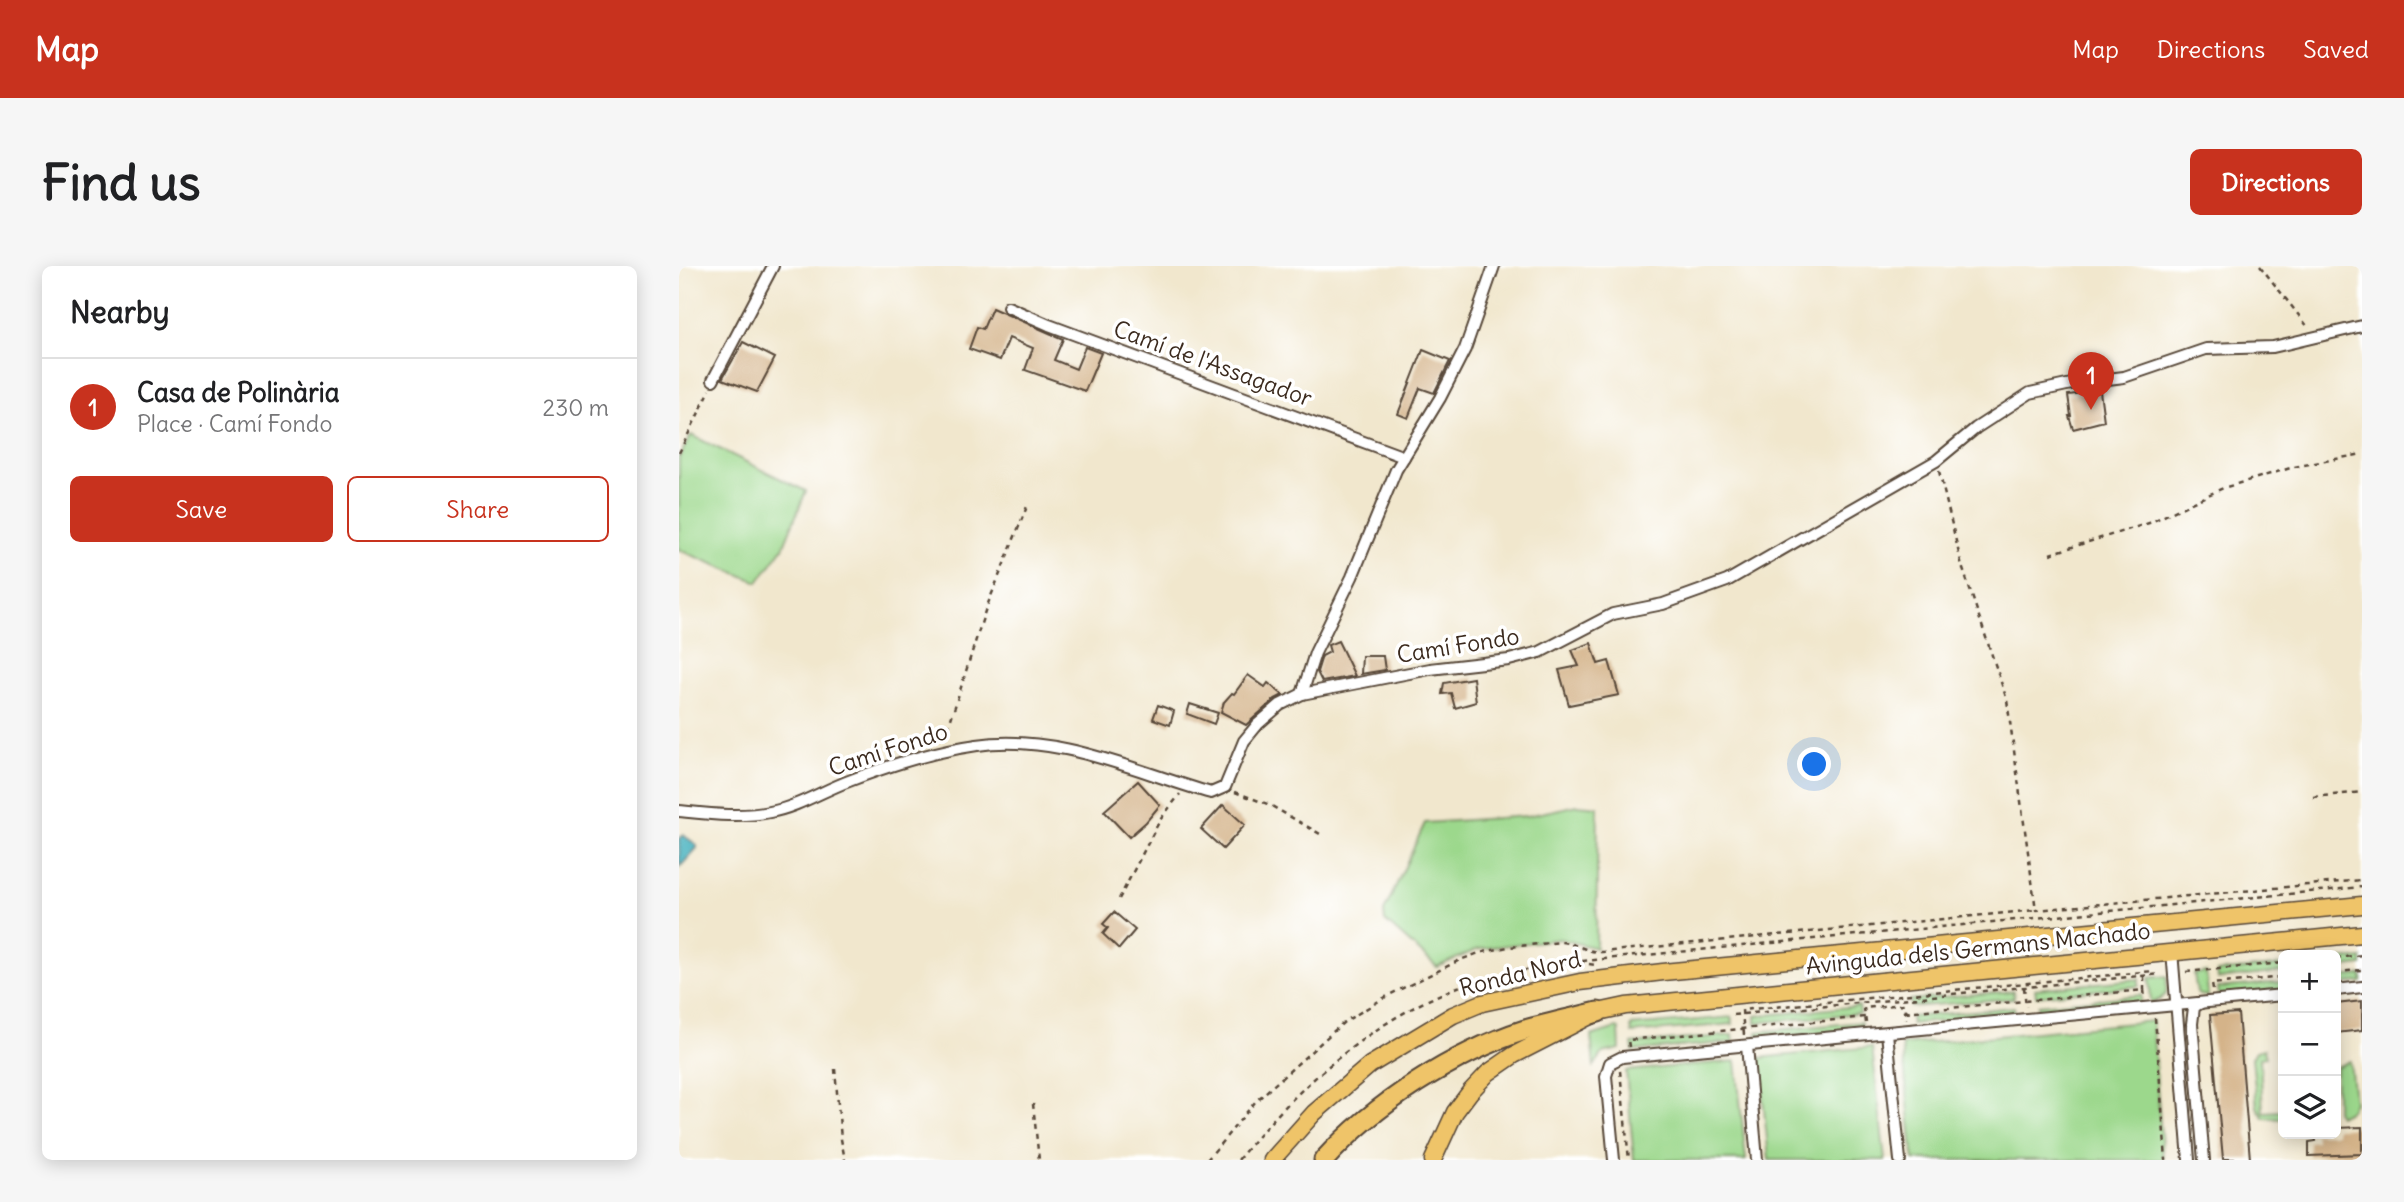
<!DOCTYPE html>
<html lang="en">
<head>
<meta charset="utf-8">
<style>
	:root { --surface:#fff; --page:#f6f6f6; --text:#202124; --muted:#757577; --line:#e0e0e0; --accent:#c8321e }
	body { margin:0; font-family:Delius,sans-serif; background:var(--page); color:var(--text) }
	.controls { position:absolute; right:21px; bottom:21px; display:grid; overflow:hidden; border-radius:10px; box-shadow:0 4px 18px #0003 }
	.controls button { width:63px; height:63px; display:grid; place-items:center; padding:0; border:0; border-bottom:2px solid var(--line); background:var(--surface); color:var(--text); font:35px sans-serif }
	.you { position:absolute; left:1136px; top:499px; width:24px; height:24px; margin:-18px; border:5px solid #fff; border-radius:50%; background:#1a73e8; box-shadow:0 0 0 10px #1a73e833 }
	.badge { display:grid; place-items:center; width:46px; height:46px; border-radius:50%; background:var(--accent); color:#fff; font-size:23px; font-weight:700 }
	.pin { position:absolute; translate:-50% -58px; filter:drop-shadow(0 2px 4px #0008) }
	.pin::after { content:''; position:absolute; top:37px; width:24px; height:21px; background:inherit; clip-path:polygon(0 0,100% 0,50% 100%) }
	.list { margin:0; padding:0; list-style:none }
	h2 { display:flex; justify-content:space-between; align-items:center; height:91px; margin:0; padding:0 28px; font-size:30px }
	h2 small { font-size:23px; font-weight:400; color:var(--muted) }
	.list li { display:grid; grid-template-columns:46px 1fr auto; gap:21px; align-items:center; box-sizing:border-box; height:98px; padding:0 28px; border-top:2px solid var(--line) }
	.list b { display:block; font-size:26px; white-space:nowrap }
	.list p { margin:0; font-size:23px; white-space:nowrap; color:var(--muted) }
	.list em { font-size:23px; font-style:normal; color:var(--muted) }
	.actions { display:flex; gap:14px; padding:21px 28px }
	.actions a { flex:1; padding:16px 0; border:2px solid var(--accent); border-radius:10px; text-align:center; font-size:24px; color:var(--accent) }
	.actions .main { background:var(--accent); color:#fff }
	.icon { flex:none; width:38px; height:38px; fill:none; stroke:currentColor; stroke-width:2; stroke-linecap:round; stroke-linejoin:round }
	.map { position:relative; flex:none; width:1683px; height:894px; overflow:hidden; border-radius:10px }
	header { display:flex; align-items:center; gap:42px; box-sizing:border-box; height:98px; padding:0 35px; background:var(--accent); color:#fff }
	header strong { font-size:33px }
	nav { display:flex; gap:38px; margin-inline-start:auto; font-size:24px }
	.intro { display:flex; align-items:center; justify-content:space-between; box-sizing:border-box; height:168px; padding:0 42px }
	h1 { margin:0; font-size:49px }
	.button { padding:18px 32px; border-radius:10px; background:var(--accent); color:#fff; font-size:24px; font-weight:700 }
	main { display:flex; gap:42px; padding:0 42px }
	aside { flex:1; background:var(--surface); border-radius:10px; box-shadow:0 4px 18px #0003 }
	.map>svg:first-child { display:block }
	.green { fill:#9cd88c; stroke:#6c8155; stroke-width:2 }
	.water { fill:#3eadbb; stroke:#3c6c6c; stroke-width:2 }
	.building { fill:#d4b389 }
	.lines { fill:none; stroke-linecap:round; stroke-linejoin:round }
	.street-casing { stroke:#564638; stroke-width:14 }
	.primary-casing { stroke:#564638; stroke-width:19 }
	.highway-casing { stroke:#564638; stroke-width:23 }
	.path { stroke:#564638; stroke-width:2.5; stroke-dasharray:5 5; stroke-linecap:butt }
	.street { stroke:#fff; stroke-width:10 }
	.primary { stroke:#efc469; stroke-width:16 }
	.highway { stroke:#efc469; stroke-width:19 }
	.labels { text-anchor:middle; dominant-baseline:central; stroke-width:7; stroke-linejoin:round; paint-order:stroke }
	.street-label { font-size:23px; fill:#3b2a1e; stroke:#fff }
</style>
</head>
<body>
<header>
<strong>Map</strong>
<nav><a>Map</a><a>Directions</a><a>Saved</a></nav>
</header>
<div class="intro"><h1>Find us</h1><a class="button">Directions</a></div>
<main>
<aside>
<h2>Nearby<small></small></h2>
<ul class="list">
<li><span class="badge">1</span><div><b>Casa de Polinària</b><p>Place · Camí Fondo</p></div><em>230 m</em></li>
</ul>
<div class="actions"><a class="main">Save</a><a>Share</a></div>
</aside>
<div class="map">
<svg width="1683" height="894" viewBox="0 0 1683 894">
	<rect width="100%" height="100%" fill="#fff"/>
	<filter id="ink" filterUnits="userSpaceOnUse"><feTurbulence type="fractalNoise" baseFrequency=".0143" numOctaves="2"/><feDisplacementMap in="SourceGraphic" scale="14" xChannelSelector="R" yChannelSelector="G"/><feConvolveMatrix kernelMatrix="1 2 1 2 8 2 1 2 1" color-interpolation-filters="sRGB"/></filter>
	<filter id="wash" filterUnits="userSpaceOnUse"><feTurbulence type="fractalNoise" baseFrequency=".00686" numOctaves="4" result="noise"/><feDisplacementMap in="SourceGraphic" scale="28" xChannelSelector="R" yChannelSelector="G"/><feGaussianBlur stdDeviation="1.57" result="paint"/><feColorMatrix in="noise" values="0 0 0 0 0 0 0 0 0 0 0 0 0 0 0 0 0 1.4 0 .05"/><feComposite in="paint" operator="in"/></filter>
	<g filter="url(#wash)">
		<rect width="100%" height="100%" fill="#f1e7cd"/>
		<!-- green -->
		<g class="green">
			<path d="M 12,169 L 127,225 L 104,282 L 79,316 L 0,284 L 0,192 Z"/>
			<path d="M 899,539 L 919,541 L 917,682 L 881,673 L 813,681 L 797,684 L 758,701 L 706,655 L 705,646 L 746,557 L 848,550 Z"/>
			<path d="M 1683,692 L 1683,699 L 1657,702 L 1657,694 Z"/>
			<path d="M 1604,699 L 1604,706 L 1539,713 L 1538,706 Z"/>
			<path d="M 1527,706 L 1529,730 L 1520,729 L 1518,727 L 1515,708 Z"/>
			<path d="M 1683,709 L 1683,716 L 1657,718 L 1657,711 Z"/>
			<path d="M 1488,710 L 1487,728 L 1480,734 L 1472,736 L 1470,712 Z"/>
			<path d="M 1460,713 L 1460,720 L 1357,730 L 1356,723 Z"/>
			<path d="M 1604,716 L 1604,723 L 1540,729 L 1539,722 Z"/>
			<path d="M 1334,725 L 1335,732 L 1232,741 L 1231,734 Z"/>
			<path d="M 1462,729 L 1462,736 L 1359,746 L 1359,739 Z"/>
			<path d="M 1180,740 L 1181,747 L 1077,757 L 1077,750 Z"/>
			<path d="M 1335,741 L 1336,748 L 1232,758 L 1232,751 Z"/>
			<path d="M 1053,751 L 1054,758 L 953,767 L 952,760 Z"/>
			<path d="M 1473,755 L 1484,894 L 1235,894 L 1223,779 Z"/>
			<path d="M 1182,756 L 1182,763 L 1079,773 L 1078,766 Z"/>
			<path d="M 937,762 L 940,763 L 941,783 L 924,787 L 915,800 L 912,770 Z"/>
			<path d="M 1054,769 L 1055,776 L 954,785 L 953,778 Z"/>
			<path d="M 1193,781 L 1206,894 L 1090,894 L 1080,792 Z"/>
			<path d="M 1598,782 L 1604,782 L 1604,853 L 1585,852 L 1578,841 L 1573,792 L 1577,785 L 1585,783 L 1587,791 L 1581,792 L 1584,846 L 1603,845 Z"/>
			<path d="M 1057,795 L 1067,894 L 955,894 L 947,805 Z"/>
			<path d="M 1671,795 L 1675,836 L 1671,844 L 1660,850 L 1657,844 L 1657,801 Z"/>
		</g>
		<!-- water -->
		<path class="water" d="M 4,569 L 18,579 L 18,582 L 1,601 L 0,574 Z"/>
		<g id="blocks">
			<!-- building -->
			<g class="building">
				<path d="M 313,42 L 384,73 L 375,94 L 397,103 L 406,81 L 422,87 L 406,125 L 346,104 L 354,82 L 330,72 L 321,94 L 290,83 L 298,61 L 304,63 Z"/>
				<path d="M 64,76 L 96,92 L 78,126 L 43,113 Z"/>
				<path d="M 744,84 L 771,95 L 755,127 L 741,122 L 729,152 L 719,148 Z"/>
				<path d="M 1421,125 L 1425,155 L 1394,163 L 1390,150 L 1392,150 L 1389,129 Z"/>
				<path d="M 659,375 L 676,410 L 643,416 L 638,406 L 643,390 L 651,386 L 649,379 Z"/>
				<path d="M 912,377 L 919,398 L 930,395 L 940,429 L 890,439 L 880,404 L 900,400 L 893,384 Z"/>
				<path d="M 683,390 L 704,390 L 706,404 L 682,408 Z"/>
				<path d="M 569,409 L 586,421 L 589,417 L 604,429 L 596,433 L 567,459 L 542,446 L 545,436 L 553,427 L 555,428 Z"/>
				<path d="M 794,412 L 797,436 L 776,442 L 772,427 L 763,428 L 765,417 Z"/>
				<path d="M 511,438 L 539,447 L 535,458 L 508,448 Z"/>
				<path d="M 479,439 L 495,445 L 491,459 L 474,453 Z"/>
				<path d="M 459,515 L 481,539 L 467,556 L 450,571 L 425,545 Z"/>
				<path d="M 544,539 L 566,559 L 544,583 L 522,563 Z"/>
				<path d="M 435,646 L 456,664 L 440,683 L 424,668 L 429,662 L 424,658 Z"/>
				<path d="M 1683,735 L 1683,764 L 1657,767 L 1657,738 Z"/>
				<path d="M 1559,747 L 1571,893 L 1544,893 L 1531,749 Z"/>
				<path d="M 1683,861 L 1683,888 L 1630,890 L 1630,876 L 1637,875 L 1636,868 L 1657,868 L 1657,862 Z"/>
			</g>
		</g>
	</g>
	<g filter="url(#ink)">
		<use href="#blocks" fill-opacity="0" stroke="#564638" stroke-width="2"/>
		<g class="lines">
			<defs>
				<g id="street">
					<path d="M 329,41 L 370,59 L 725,191"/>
					<path d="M 34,114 L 94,0"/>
					<path d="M 623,428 L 636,387 L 673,311 L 717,204 L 761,132 L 786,83 L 815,0"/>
					<path d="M 0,545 C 30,548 61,552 91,546 C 119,541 143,525 170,515 C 211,499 255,485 298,479 C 379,467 457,506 532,527 L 546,521 L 565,475 L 579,458 L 601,439 L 623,428 L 751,403 L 830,394 L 861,386 L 934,348 L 984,338 L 1048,315 L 1257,195 L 1297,162 L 1351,127 L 1397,117 L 1445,111 L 1527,83 L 1594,81 L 1683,60"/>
					<path d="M 1493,685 L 1510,894"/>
					<path d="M 1657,724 L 1683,721"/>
					<path d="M 1522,737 L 1515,741 L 1513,758 L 1525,894"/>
					<path d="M 1208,767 L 1221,894"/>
					<path d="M 1068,780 L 1078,894"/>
					<path d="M 935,894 L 927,810 L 931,797 L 943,791 L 1604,729"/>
				</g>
				<g id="primary">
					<path d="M 593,894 L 635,847 L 691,799 L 774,749 L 803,737 L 901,716 L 984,706 L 1683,639"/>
					<path d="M 754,894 L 776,846 L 791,826 L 809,807 L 835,789 L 919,746 L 947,740 L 1683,668"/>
				</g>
				<path id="highway" d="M 645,894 C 695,838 775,787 846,764 C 870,757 895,752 919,746"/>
			</defs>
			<!-- street casing -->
			<use href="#street" class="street-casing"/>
			<!-- primary casing -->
			<use href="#primary" class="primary-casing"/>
			<!-- highway casing -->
			<use href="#highway" class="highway-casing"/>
			<!-- path -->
			<g class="path">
				<path d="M 1581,0 L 1629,61"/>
				<path d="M 0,187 L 31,124"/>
				<path d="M 1260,205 L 1283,300 L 1328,434 L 1357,644 L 1683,614"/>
				<path d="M 1371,288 L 1470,257 L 1544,222 L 1615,201 L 1683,188"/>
				<path d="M 266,472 L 306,345 L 349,238"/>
				<path d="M 556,526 L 591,539 L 641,568"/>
				<path d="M 1634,531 L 1683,526"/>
				<path d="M 440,633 L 481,554 L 501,528"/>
				<path d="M 1657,692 L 1683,689"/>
				<path d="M 900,697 L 918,699"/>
				<path d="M 1507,706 L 1604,697"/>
				<path d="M 1657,706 L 1683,704"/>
				<path d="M 1465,710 L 1465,724"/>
				<path d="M 1345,721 L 1347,741"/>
				<path d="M 1534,724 L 1533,718 L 1604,711"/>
				<path d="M 1226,746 L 1465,724 L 1466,732"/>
				<path d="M 1054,749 L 1482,708"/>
				<path d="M 1476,752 L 1487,894"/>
				<path d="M 1187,757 L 1185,742 L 1225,738 L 1227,753"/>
				<path d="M 1065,769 L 1063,744 L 1475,705"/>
				<path d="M 950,781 L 949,774 L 1186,751"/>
				<path d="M 156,803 L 162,873 L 166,894"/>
				<path d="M 941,805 L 950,894"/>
				<path d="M 354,838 L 360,894"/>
				<path d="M 528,894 L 577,835 L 665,756 L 710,729 L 781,694 L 800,687 L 829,681 L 882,676 C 897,677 909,687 923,686 L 1357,644"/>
				<path d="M 559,894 C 617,822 691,755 779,721 C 819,706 863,702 904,695 L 1683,621"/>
			</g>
			<!-- street -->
			<use href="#street" class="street"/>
			<!-- primary -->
			<use href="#primary" class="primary"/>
			<!-- highway -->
			<use href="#highway" class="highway"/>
		</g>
	</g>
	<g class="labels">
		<!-- street labels -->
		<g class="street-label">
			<text transform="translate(534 97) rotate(20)">Camí de l'Assagador</text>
			<text transform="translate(779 379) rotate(-9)">Camí Fondo</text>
			<text transform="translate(209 483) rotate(-18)">Camí Fondo</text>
			<text transform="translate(1299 682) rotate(-6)">Avinguda dels Germans Machado</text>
			<text transform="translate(841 707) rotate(-14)">Ronda Nord</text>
		</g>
	</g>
</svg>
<div class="controls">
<button>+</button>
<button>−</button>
<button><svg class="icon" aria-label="layers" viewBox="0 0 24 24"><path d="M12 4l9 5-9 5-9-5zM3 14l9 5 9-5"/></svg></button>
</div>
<div class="you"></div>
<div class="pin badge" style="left:1412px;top:144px">1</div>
</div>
</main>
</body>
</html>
